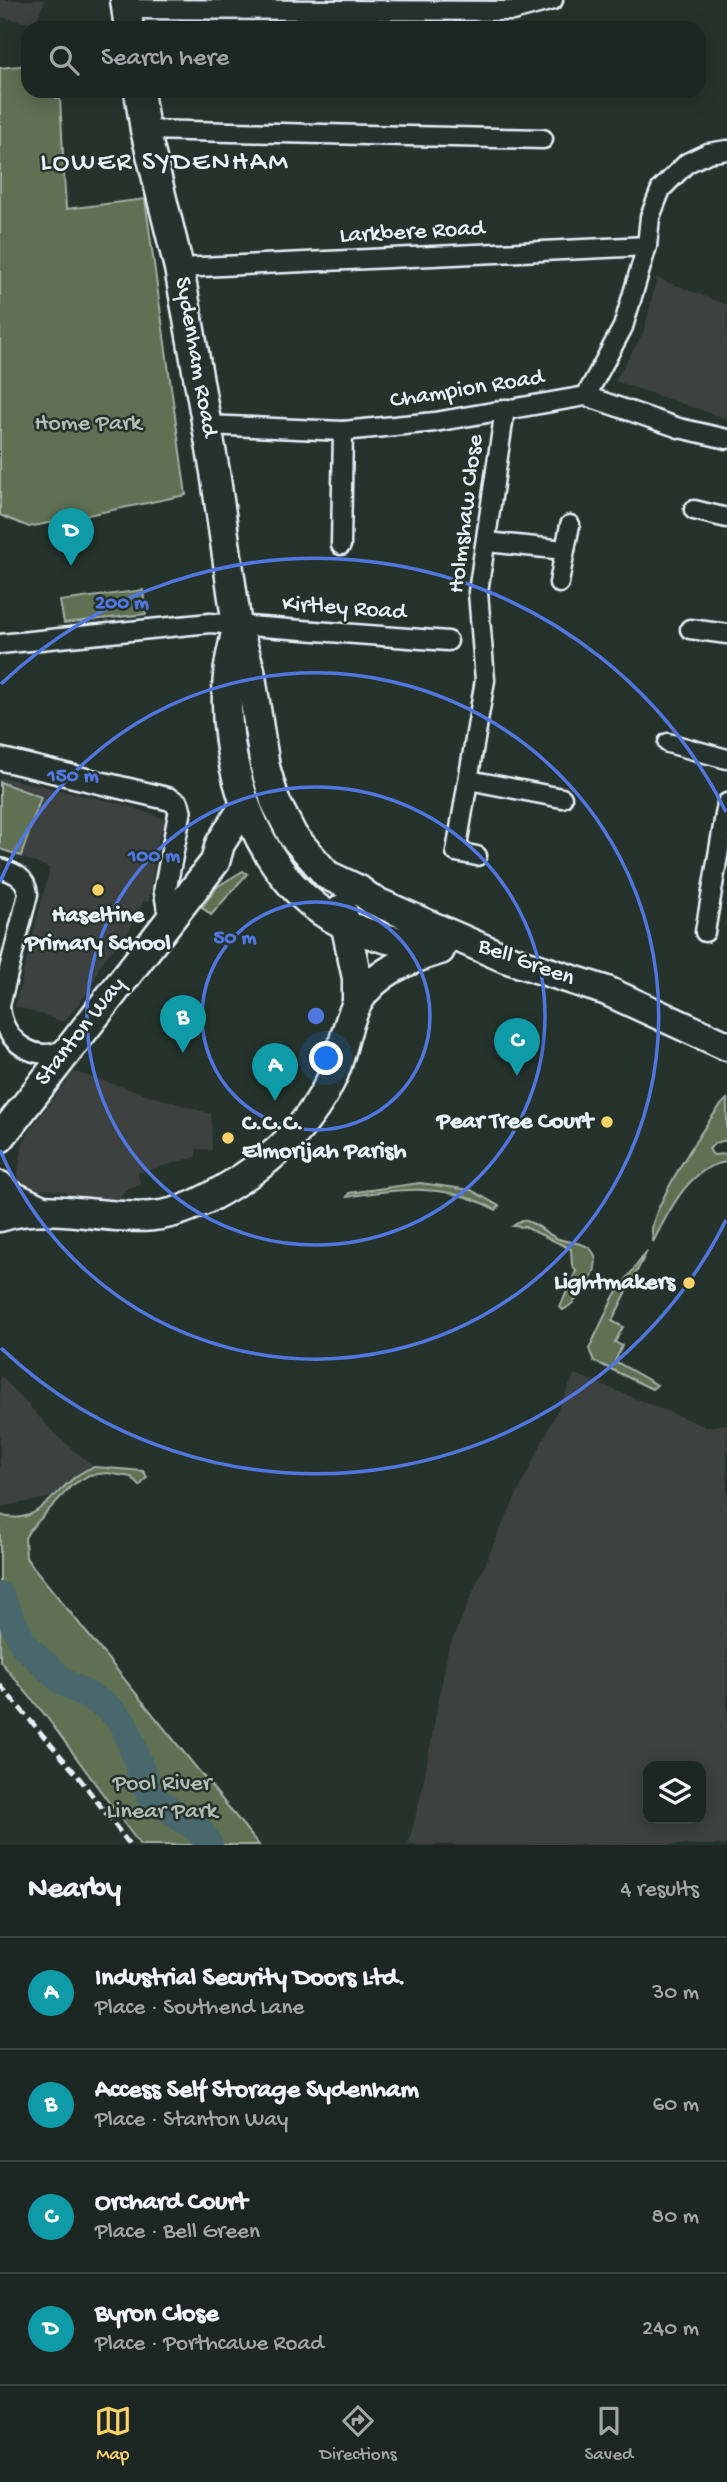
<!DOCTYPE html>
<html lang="en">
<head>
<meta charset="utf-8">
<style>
	:root { --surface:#1c2622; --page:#252e2a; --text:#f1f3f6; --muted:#a0a5a5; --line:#3a4340; --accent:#ffd166 }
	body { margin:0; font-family:"Gochi Hand",sans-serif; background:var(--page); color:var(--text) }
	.controls { position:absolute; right:21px; bottom:21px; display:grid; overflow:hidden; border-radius:14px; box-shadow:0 4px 18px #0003 }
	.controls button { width:63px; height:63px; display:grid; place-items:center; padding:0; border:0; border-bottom:2px solid var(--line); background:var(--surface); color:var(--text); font:35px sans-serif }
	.you { position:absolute; left:327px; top:1059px; width:24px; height:24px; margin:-18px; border:5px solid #fff; border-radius:50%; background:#1a73e8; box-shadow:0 0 0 10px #1a73e833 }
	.badge { display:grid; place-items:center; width:46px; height:46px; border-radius:50%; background:var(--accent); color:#fff; font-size:23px; font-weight:700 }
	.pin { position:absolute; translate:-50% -58px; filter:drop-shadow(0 2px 4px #0008) }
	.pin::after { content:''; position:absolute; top:37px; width:24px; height:21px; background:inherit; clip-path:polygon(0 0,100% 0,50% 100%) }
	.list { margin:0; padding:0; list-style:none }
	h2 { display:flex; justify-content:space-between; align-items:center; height:91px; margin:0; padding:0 28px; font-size:30px }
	h2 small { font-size:23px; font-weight:400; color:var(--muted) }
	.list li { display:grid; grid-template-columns:46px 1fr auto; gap:21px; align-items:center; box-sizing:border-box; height:112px; padding:0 28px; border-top:2px solid var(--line) }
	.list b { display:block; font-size:26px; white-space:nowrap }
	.list p { margin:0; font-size:23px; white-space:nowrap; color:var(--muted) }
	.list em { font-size:23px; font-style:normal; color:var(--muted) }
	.icon { flex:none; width:38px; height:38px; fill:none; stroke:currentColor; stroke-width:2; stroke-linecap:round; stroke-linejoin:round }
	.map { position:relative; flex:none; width:727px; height:1845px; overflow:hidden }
	.search { position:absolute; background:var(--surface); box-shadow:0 4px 18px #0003; left:21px; right:21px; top:21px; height:77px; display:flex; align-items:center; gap:18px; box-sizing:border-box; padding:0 24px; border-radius:21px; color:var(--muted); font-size:26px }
	.sheet { height:539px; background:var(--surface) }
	nav { display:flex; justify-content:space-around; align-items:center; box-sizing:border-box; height:98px; border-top:2px solid var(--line); background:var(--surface); font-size:19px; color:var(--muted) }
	nav a { display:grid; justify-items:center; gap:4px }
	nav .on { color:var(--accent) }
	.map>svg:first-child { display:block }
	.built { fill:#3c423f; fill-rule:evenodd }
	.green { fill:#5e7053; stroke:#a3b0a6; stroke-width:2 }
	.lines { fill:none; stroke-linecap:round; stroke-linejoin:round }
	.river { stroke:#48686e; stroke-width:28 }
	.minor-casing { stroke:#e8f1f8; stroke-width:23 }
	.tertiary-casing { stroke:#e8f1f8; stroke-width:26 }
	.primary-casing { stroke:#e8f1f8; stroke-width:33 }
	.minor { stroke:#26332d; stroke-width:18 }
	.tertiary { stroke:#26332d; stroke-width:21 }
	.primary { stroke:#26332d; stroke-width:28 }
	.rail { stroke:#e8f1f8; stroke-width:4.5; stroke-dasharray:10 5; stroke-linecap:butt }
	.ring { fill:none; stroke:#5077e0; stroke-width:3.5 }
	.poi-dot { fill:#ffd166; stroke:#26332d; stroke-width:2.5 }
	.labels { text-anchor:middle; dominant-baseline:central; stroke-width:5; stroke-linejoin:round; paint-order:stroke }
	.street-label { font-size:24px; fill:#e8f1f8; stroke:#26332d }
	.park-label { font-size:24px; fill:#b1bdb6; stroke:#26332d }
	.poi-label { font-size:24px; font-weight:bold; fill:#e8f1f8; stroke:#26332d; text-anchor:end }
	.quarter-label { font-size:28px; letter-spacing:2px; fill:#e8f1f8; stroke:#26332d }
	.centre { fill:#5077e0; stroke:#26332d; stroke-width:3.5 }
	.ring-label { font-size:21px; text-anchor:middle; font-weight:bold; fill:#5077e0; stroke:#26332d; stroke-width:5; stroke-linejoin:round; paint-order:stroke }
</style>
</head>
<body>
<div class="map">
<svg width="727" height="1845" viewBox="0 0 727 1845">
	<rect width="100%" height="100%" fill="#26332d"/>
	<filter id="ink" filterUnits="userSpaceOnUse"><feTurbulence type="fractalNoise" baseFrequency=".0143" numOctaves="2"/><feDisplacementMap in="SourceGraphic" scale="14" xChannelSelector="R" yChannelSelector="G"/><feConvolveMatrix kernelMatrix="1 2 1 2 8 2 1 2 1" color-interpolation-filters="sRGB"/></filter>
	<g filter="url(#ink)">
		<!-- built -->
		<g class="built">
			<path d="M 0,0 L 45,0 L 35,24 L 0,17 Z"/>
			<path d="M 657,278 L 727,305 L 727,419 L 615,381 L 644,331 Z"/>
			<path d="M 0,777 L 126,805 L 164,819 L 165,823 L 157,844 L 149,902 L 144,901 L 129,930 L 99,966 L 93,985 L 64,1022 L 15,1006 L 50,868 L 0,850 Z"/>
			<path d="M 74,1072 L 211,1114 L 212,1150 L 196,1149 L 196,1157 L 137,1173 L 141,1185 L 128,1188 L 114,1202 L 84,1200 L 62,1191 L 16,1187 L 23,1143 L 33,1125 Z"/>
			<path d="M 575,1374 L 706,1427 L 727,1424 L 727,1845 L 408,1845 L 421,1795 L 448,1650 L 498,1534 ZM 648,1766 L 701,1766 L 701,1819 L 648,1819 Z"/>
			<path d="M 0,1375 L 57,1436 L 94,1467 L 80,1471 L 55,1497 L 0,1507 Z"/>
		</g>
		<!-- green -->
		<g class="green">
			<path d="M 28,65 L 28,91 L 55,91 L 56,98 L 60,98 L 66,209 L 145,199 L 186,495 L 29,527 L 0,515 L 0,68 Z"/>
			<path d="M 143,590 L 146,614 L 64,623 L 60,601 Z"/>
			<path d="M 0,782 L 41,797 L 21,856 L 0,849 Z"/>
			<path d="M 243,871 L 247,874 L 211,915 L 202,907 L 218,886 Z"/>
			<path d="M 727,1099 L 727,1140 L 715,1143 L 709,1149 L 713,1155 L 727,1154 L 727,1162 C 689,1166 668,1213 653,1242 C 653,1238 652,1235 652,1231 C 651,1210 710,1113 727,1099 Z"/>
			<path d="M 420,1183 L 471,1190 L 499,1206 L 496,1210 C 448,1183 400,1188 347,1197 L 349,1193 Z"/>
			<path d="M 522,1220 C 536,1222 544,1232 556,1238 C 566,1243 579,1241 588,1247 C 610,1262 579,1302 563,1310 L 560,1307 L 576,1271 L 572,1265 L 571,1249 L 525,1227 L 513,1226 Z"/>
			<path d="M 647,1251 L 612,1321 L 623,1327 L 615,1342 L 622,1346 L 615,1361 L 657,1385 L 652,1389 L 594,1361 L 589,1349 L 614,1296 Z"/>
			<path d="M 94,1467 L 143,1471 L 147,1477 L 140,1486 L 131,1477 L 108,1473 L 89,1475 L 71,1486 L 29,1531 L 25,1538 L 26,1558 L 259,1845 L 140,1845 L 46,1716 L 0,1661 L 0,1515 C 43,1530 59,1477 94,1467 Z"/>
		</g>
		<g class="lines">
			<!-- river -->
			<path class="river" d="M 0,1596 L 24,1645 L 62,1681 L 108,1707 L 124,1724 L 150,1796 L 199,1830 L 209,1845"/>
			<defs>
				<g id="minor">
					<path d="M 126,9 L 513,11 L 553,0"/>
					<path d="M 145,130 L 543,139"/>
					<path d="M 179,268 L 647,246"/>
					<path d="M 586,396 L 623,327 L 647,246 L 650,217 L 661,189 L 687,163 L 708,153 L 727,150"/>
					<path d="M 207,425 L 343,431 L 435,422 L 586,396 L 679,428 L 727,439"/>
					<path d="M 694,510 L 727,518"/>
					<path d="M 487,542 L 565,550 L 559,583"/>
					<path d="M 341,545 L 343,431"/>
					<path d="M 565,550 L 570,525"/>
					<path d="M 690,629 L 727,634"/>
					<path d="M 0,644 L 210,623 L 448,641"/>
					<path d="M 668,743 L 727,759"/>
					<path d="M 469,780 L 562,798"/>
					<path d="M 477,856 L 456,852 L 485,680 L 478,592 L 505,409"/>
					<path d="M 0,868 C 15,873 26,877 28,894 L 0,1005"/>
					<path d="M 705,932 L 727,803"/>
					<path d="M 0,1007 C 3,1042 36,1065 67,1048"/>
				</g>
				<path id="tertiary" d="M 0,759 L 169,799 L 178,804 L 180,812 L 165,890 L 170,918"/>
				<g id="primary">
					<path d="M 125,0 L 129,28"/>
					<path d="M 139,91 L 145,130 L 179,268 L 215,472 L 237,626 L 250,670 L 265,767 L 275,801 L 293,836 L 327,875 L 359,890 L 372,900 L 505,958 L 607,991 L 727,1046"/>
					<path d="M 236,633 C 233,647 229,661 228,675 C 220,759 254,870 329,916 C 360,935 400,942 436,949"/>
					<path d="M 342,909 L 357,978 L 357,1003"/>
					<path d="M 0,1138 L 215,862 L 220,844 L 245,805"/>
					<path d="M 0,1186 L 6,1193 L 42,1210"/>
					<path d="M 0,1217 C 50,1200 103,1221 153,1216 C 181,1214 208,1199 231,1185 C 274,1159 311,1123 332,1078 C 343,1054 345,1025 358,1002 C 375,972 409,959 440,950"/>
				</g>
			</defs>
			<!-- minor casing -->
			<use href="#minor" class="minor-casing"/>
			<!-- tertiary casing -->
			<use href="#tertiary" class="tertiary-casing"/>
			<!-- primary casing -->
			<use href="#primary" class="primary-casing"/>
			<!-- minor -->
			<use href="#minor" class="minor"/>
			<!-- tertiary -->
			<use href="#tertiary" class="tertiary"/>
			<!-- primary -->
			<use href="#primary" class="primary"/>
			<!-- rail -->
			<path class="rail" d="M 0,1685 L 77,1775 L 130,1845"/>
		</g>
	</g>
	<!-- distance rings -->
	<g class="ring">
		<circle cx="316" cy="1016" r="114"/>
		<circle cx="316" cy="1016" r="229"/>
		<path d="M0 882A343 343 0 1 1 0 1150"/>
		<path d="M726 1220A458 458 0 0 1 1 1348M1 684A458 458 0 0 1 726 812"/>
	</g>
	<!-- markers -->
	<g class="poi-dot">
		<circle cx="98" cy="890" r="7"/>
		<circle cx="607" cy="1122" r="7"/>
		<circle cx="228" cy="1138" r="7"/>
		<circle cx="689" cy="1283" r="7"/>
	</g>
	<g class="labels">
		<!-- street labels -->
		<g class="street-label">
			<text transform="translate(412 233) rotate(-3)">Larkbere Road</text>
			<text transform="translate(195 357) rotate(80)">Sydenham Road</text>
			<text transform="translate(467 390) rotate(-9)">Champion Road</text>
			<text transform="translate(467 514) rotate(-83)">Holmshaw Close</text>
			<text transform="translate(344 609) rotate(4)">Kirtley Road</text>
			<text transform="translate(526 963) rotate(20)">Bell Green</text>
			<text transform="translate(81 1032) rotate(-52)">Stanton Way</text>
		</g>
		<!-- park labels -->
		<g class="park-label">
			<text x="88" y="424">Home Park</text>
			<text x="162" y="1784">Pool River<tspan x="162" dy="28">Linear Park</tspan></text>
		</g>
		<!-- poi labels -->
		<g class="poi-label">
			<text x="98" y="916" text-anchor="middle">Haseltine<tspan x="98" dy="28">Primary School</tspan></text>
			<text x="593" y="1122">Pear Tree Court</text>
			<text x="242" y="1124" text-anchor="start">C.C.C.<tspan x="242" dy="28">Elmorijah Parish</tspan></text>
			<text x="675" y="1283">Lightmakers</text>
		</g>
		<!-- quarter labels -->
		<g class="quarter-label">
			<text x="165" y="163">LOWER SYDENHAM</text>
		</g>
	</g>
	<circle cx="316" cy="1016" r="10" class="centre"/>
	<g class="ring-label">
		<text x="122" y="608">200 m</text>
		<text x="73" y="781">150 m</text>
		<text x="154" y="861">100 m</text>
		<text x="235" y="943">50 m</text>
	</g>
</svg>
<div class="controls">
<button><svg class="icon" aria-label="layers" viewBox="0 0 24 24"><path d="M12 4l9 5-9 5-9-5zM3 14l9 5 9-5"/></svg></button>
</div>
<div class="you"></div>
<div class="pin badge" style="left:275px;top:1101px;background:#0f9aa8">A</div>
<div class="pin badge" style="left:183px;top:1053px;background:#0f9aa8">B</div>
<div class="pin badge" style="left:517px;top:1076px;background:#0f9aa8">C</div>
<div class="pin badge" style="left:71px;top:566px;background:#0f9aa8">D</div>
<div class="search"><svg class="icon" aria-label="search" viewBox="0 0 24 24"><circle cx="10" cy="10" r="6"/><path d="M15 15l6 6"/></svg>Search here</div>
</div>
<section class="sheet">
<h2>Nearby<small>4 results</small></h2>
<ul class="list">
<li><span class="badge" style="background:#0f9aa8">A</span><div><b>Industrial Security Doors Ltd.</b><p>Place · Southend Lane</p></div><em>30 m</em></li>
<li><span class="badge" style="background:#0f9aa8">B</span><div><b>Access Self Storage Sydenham</b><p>Place · Stanton Way</p></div><em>60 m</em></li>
<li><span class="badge" style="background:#0f9aa8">C</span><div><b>Orchard Court</b><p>Place · Bell Green</p></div><em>80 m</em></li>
<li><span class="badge" style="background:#0f9aa8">D</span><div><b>Byron Close</b><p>Place · Porthcawe Road</p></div><em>240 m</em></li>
</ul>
</section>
<nav>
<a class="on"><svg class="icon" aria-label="map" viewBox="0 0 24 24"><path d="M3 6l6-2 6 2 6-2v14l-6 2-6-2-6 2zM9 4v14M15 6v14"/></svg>Map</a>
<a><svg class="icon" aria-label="directions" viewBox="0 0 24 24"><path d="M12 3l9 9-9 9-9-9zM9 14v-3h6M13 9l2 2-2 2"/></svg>Directions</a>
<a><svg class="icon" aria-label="saved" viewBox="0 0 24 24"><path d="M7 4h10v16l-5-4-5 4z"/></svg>Saved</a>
</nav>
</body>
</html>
